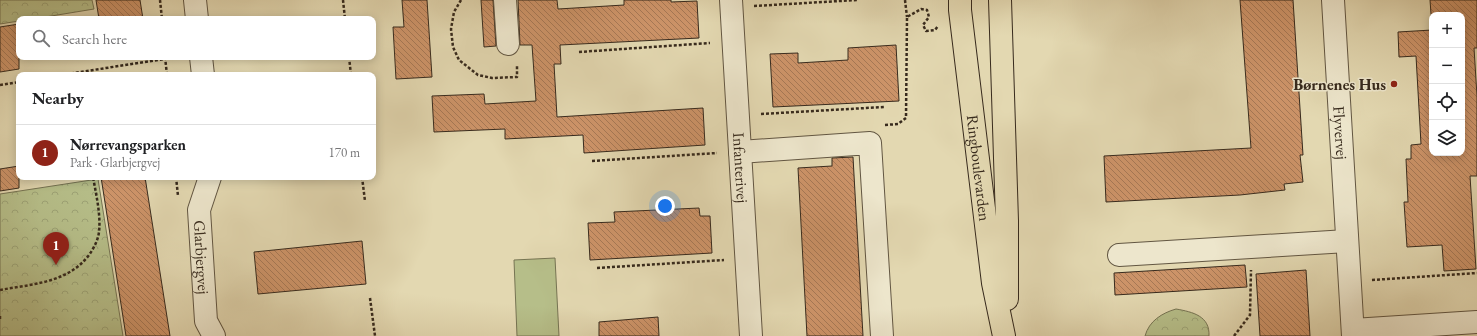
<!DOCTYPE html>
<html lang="en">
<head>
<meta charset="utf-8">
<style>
	:root { --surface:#fff; --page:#f6f6f6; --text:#202124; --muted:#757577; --line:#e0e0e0; --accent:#8f2418 }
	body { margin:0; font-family:"EB Garamond",serif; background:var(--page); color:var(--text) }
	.controls { position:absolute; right:12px; top:12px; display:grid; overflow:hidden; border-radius:8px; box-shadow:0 2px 10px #0003 }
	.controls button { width:36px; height:36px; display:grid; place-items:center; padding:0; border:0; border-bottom:1px solid var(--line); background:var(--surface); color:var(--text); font:20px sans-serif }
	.you { position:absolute; left:665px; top:206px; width:14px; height:14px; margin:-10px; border:3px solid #fff; border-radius:50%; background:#1a73e8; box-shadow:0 0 0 6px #1a73e833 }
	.badge { display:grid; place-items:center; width:26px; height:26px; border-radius:50%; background:var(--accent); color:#fff; font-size:13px; font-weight:700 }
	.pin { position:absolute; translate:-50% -33px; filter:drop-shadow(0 1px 2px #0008) }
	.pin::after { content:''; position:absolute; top:21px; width:14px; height:12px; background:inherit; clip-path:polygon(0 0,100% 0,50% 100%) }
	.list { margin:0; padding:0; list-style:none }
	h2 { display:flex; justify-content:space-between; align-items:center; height:52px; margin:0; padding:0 16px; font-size:17px }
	h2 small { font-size:13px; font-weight:400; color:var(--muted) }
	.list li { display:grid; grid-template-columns:26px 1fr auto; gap:12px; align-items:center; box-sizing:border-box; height:56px; padding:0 16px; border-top:1px solid var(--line) }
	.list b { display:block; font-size:15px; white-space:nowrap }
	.list p { margin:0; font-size:13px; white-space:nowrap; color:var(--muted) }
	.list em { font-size:13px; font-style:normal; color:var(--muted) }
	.icon { flex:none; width:22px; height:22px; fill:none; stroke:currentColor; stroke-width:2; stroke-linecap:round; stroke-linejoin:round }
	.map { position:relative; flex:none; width:1477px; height:336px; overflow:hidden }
	.search { position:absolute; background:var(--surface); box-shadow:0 2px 10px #0003; left:16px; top:16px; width:360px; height:44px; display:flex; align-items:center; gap:10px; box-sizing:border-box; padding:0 14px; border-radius:8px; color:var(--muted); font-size:15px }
	.panel { position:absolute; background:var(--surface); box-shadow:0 2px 10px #0003; left:16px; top:72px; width:360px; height:108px; border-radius:8px }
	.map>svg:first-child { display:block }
	.forest { fill:url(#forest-crowns); stroke:#767453 }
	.garden { fill:#b6be89; stroke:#767453 }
	.building { fill:url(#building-back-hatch); stroke:#372a1d }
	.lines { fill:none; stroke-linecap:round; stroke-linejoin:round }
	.minor-casing { stroke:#625642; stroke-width:24 }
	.major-casing { stroke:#372a1d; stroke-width:24 }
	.path { stroke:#372a1d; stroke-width:2.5; stroke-dasharray:3 2; stroke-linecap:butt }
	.minor { stroke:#ede6cc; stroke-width:22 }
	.major { stroke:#e3d8b1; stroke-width:22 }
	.poi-dot { fill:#8f2418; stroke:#ede6cc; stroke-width:1.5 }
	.labels { text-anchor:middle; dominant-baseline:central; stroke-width:3; stroke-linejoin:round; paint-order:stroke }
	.poi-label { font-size:16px; font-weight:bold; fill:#372a1d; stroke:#ede6cc; text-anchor:end }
	.street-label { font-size:16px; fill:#372a1d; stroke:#ede6cc }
</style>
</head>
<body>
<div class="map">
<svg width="1477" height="336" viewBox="0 0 1477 336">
	<defs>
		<pattern id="forest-crowns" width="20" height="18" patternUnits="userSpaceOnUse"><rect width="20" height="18" fill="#b6be89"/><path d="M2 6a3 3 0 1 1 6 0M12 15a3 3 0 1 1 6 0" fill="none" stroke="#9da376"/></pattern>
		<pattern id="building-back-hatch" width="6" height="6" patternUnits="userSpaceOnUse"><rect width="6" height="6" fill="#cc9368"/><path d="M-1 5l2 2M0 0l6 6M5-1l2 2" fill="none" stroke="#a67855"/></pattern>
	</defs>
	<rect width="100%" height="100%" fill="#e3d8b1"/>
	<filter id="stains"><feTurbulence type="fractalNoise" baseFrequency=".005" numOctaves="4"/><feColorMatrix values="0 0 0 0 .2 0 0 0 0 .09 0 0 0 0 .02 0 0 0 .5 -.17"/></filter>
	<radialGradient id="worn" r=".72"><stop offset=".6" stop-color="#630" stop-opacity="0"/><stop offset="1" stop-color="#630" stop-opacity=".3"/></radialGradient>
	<!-- forest -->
	<g class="forest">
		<path d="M 0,0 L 92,0 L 94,9 L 33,19 L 19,19 L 19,21 L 0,24 Z"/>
		<path d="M 98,179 L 123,336 L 0,336 L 0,194 Z"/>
		<path d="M 1176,309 C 1193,312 1210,316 1209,336 L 1145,336 C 1149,321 1162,313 1176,309 Z"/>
	</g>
	<!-- garden -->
	<path class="garden" d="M 555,258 L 559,336 L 517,336 L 514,260 Z"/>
	<!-- building -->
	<g class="building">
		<path d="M 96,0 L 140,0 L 143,19 L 99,19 Z"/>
		<path d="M 402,0 L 427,0 L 432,77 L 396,79 L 393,27 L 404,27 Z"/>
		<path d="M 481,0 L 493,0 L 496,46 L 484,47 Z"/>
		<path d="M 518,0 L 557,0 L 558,9 L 624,5 L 624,0 L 671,0 L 671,2 L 697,1 L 699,38 L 560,45 L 561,64 L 554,64 L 557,117 L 703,108 L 705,145 L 584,153 L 583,135 L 505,139 L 505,129 L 434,132 L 432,96 L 484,94 L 485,104 L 536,101 L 532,45 L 520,45 Z"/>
		<path d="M 1240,0 L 1293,0 L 1303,155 L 1300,155 L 1303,182 L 1284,184 L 1285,190 L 1240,195 L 1106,202 L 1104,156 L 1251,148 Z"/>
		<path d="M 1430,0 L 1477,0 L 1477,48 L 1474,48 L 1477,96 L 1477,176 L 1470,176 L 1476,269 L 1444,271 L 1442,245 L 1407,247 L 1404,202 L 1408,202 L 1406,159 L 1411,159 L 1411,145 L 1421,144 L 1416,56 L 1399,57 L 1398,32 L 1432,30 L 1432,153 L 1462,153 L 1462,15 L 1432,15 L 1432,28 Z"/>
		<path d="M 19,24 L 19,69 L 0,72 L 0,27 Z"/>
		<path d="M 896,45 L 899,101 L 773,107 L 770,54 L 798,53 L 798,63 L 848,60 L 848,48 Z"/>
		<path d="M 853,157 L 863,336 L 807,336 L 798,168 L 832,166 L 832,158 Z"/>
		<path d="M 19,166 L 19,188 L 0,191 L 0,169 Z"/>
		<path d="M 101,177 L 145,177 L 170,336 L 126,336 Z"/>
		<path d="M 699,208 L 700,216 L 710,216 L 712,253 L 590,260 L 588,223 L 615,222 L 614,212 Z"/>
		<path d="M 362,241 L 366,284 L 258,294 L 254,252 Z"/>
		<path d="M 1245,265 L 1247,287 L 1115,295 L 1114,273 Z"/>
		<path d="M 1306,270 L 1310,336 L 1260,336 L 1256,274 Z"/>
		<path d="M 658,317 L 659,336 L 599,336 L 599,322 Z"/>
	</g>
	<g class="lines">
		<defs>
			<g id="minor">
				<path d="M 195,0 L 197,19"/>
				<path d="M 505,0 L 508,44"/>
				<path id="s1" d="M 731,0 L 751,336"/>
				<path id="s2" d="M 1333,0 L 1353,336"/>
				<path d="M 201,57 L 203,75"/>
				<path d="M 740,152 L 870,143 L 882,336"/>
				<path id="s3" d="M 210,177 L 199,210 L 206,321 L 214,336"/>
				<path d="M 1119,255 L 1347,241"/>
				<path d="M 1353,330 L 1477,322"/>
			</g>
			<g id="major">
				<path id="s4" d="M 960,0 L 960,10 L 993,283 L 1004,336"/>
				<path d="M 1000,0 L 1007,221 L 1007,299"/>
			</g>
		</defs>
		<!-- minor casing -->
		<use href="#minor" class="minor-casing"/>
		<!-- major casing -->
		<use href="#major" class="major-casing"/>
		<!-- path -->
		<g class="path">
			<path d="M 160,0 L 162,19"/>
			<path d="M 343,0 L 345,19"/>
			<path d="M 461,0 L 454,12 L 451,29 L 453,47 L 459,60 L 478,75 L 492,78 L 517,77 L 517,66"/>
			<path d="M 905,0 L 907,17"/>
			<path d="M 754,6 L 857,0"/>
			<path d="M 579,52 L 710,43"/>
			<path d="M 165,57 L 167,75"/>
			<path d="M 349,57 L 351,75"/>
			<path d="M 61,75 L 177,57"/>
			<path d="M 0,85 L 19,82"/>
			<path d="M 761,114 L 884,107"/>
			<path d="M 885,125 L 898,124 L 906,118 L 907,17 L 921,9 L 927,10 L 929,17 L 923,25 L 926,31 L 935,30 L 938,26"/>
			<path d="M 592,161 L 717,153"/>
			<path d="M 176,177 L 178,196"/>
			<path d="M 362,177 L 365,201"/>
			<path d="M 597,268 L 724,260"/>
			<path d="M 1372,280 L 1477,273"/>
			<path d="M 0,290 C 32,284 68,283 89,255 C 94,248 98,240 99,232 C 101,215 96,194 93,177"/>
			<path d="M 370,298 L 375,336"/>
			<path d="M 0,316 L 0,320"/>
			<path d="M 1234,336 L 1250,315 L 1251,270"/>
		</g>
		<!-- minor -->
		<use href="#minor" class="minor"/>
		<!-- major -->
		<use href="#major" class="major"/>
	</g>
	<!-- markers -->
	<circle class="poi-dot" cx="1394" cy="84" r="4"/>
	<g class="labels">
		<!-- poi labels -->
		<g class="poi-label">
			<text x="1386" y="84">Børnenes Hus</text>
		</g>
		<!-- street labels -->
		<g class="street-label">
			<text stroke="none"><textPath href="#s2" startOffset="133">Flyvervej</textPath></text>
			<text stroke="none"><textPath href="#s1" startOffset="168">Infanterivej</textPath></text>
			<text stroke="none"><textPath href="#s4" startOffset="169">Ringboulevarden</textPath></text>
			<text stroke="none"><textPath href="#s3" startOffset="82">Glarbjergvej</textPath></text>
		</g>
	</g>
	<rect width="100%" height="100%" filter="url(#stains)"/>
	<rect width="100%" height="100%" fill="url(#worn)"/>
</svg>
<div class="controls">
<button>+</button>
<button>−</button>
<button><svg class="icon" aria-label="locate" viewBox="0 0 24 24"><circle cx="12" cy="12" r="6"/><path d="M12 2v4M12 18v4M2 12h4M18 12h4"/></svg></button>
<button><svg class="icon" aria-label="layers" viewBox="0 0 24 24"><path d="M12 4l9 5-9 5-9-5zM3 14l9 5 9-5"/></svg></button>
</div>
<div class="you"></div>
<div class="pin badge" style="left:56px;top:265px">1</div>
<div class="search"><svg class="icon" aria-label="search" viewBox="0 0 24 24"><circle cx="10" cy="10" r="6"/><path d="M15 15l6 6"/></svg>Search here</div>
<section class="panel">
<h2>Nearby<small></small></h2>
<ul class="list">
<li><span class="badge">1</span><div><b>Nørrevangsparken</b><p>Park · Glarbjergvej</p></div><em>170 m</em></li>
</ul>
</section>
</div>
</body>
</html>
